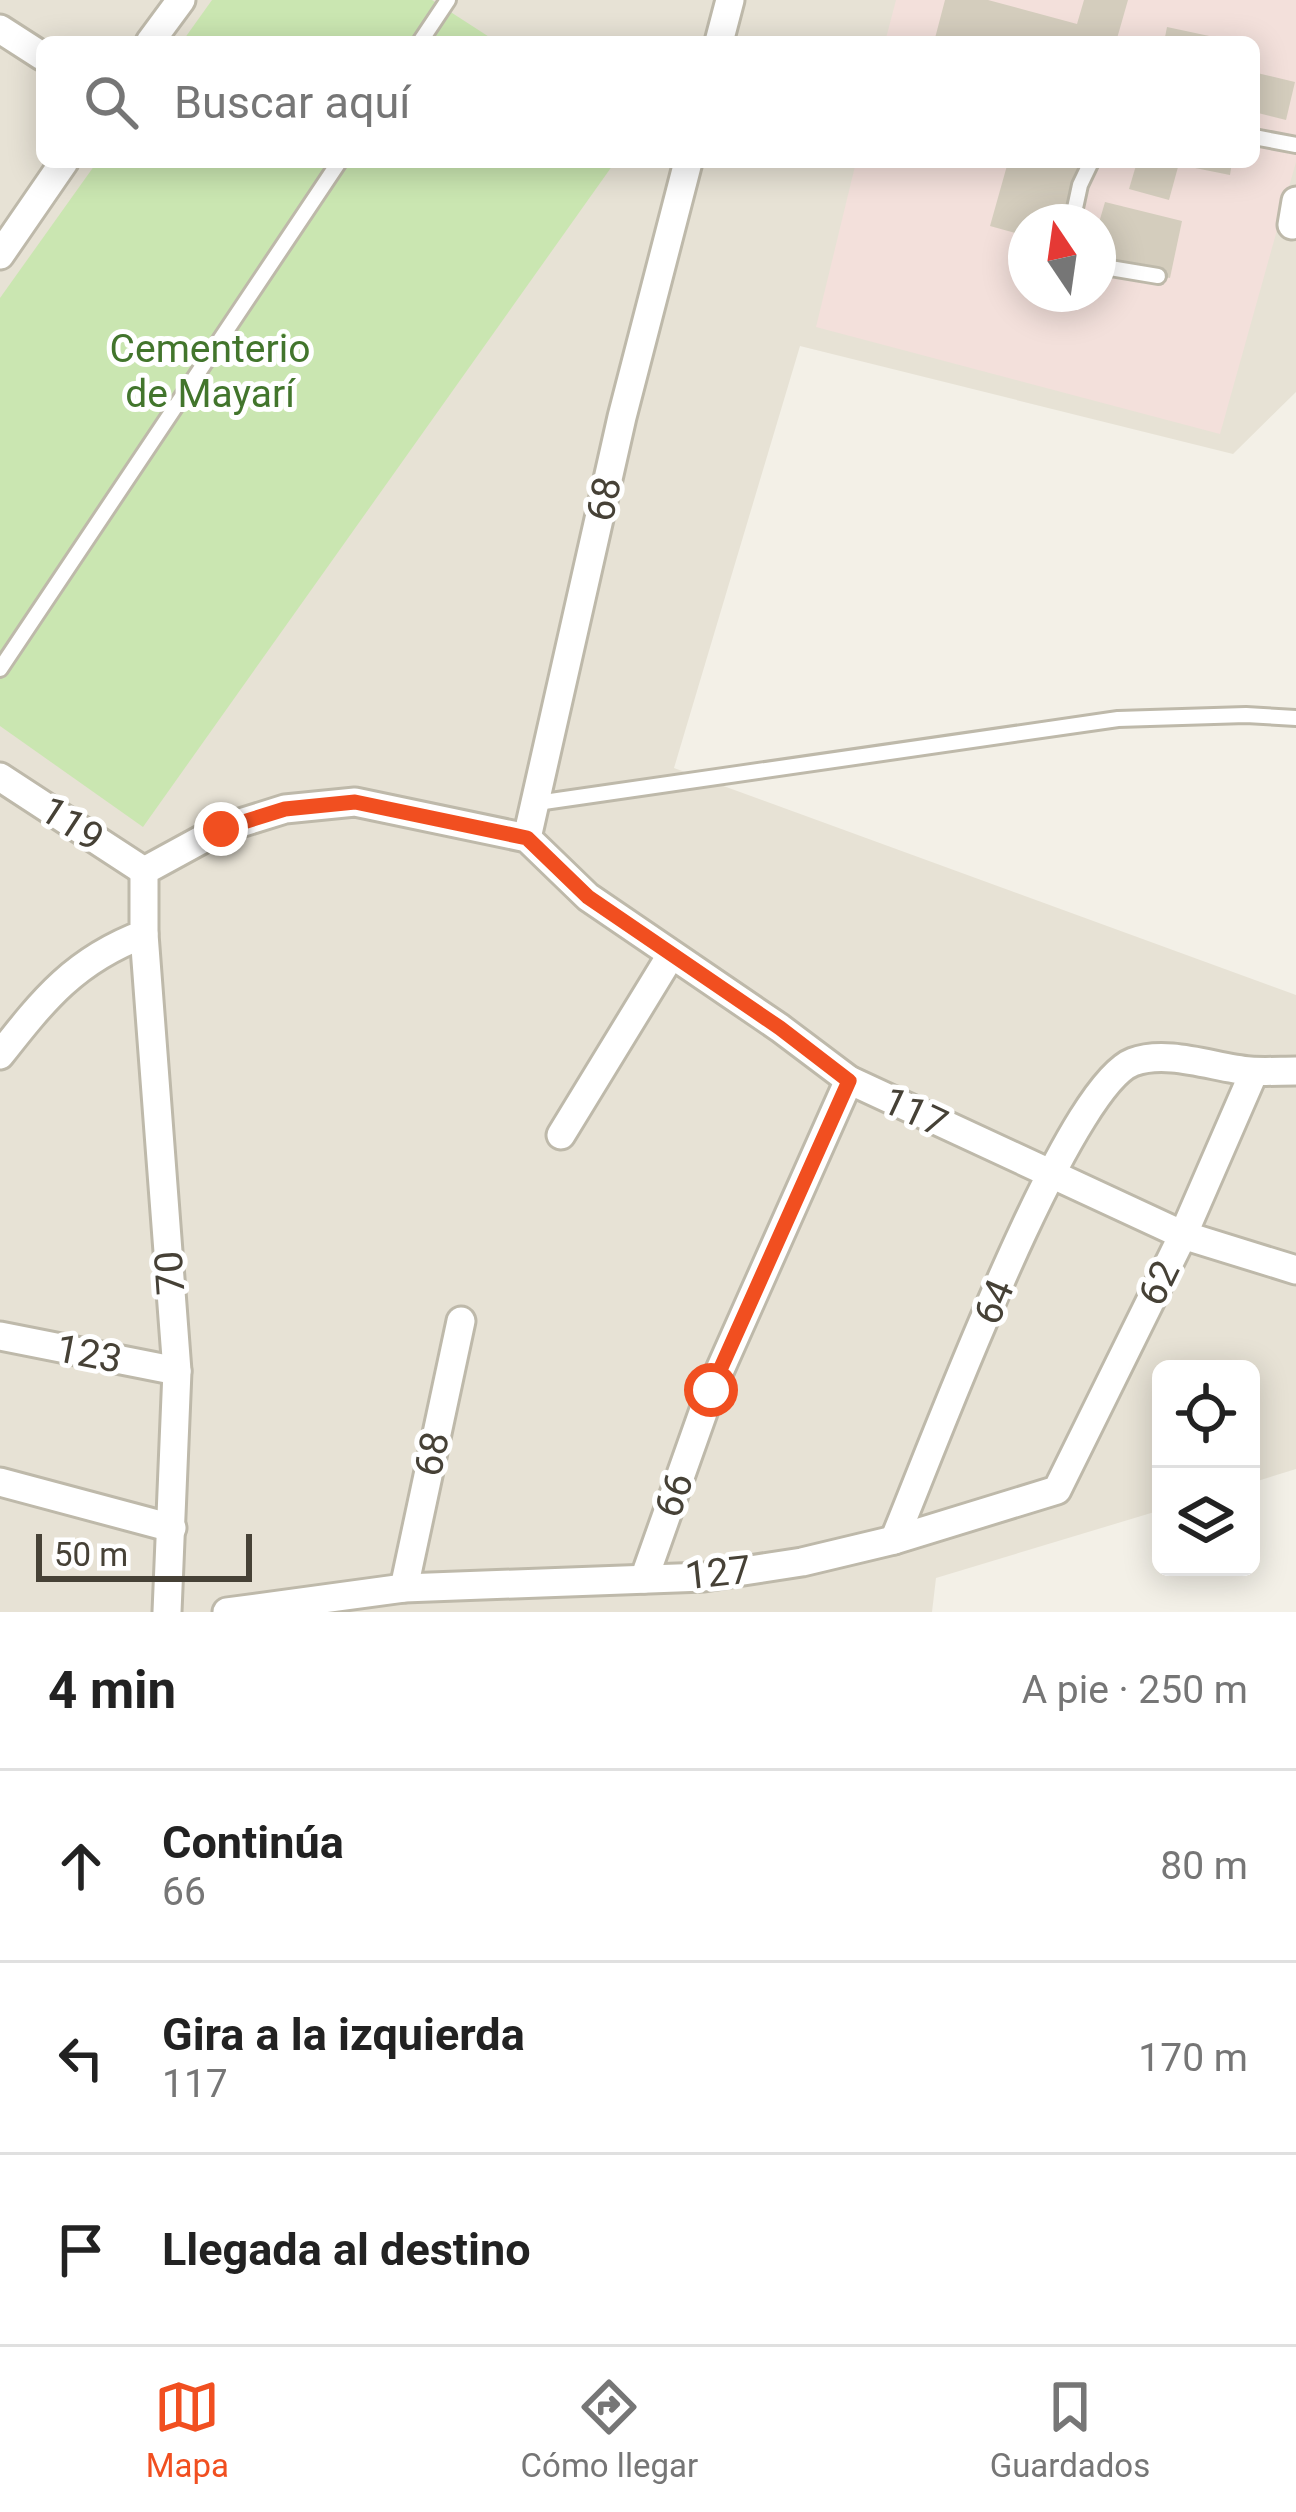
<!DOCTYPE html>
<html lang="es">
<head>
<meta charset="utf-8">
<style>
	:root { --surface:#fff; --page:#f6f6f6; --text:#222; --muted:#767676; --line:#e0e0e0; --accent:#f14f20 }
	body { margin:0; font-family:Roboto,sans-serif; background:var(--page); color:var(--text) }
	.controls { position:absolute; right:36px; bottom:36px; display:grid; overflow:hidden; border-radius:18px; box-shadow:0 6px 30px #0003 }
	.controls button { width:108px; height:108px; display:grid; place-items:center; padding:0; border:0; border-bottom:3px solid var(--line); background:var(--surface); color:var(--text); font:60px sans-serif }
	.compass { position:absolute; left:1008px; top:204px; width:108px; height:108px; border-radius:50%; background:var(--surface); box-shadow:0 6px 30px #0003; rotate:347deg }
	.scale { position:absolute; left:36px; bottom:30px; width:216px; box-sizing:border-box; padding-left:12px; border:6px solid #464136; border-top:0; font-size:33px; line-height:42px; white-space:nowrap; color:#464136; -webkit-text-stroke:9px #fff; paint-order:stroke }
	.stop { position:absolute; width:36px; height:36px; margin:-27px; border:9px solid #f14f20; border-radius:50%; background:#fff }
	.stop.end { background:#f14f20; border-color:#fff; box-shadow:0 3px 12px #0008 }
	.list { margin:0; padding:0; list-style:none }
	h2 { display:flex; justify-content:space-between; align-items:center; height:156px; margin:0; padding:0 48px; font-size:51px }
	h2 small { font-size:39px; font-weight:400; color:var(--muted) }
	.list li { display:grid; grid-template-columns:78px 1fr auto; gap:36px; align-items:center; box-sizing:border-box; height:192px; padding:0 48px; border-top:3px solid var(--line) }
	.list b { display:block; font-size:45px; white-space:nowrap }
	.list p { margin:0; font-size:39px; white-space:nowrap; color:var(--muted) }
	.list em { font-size:39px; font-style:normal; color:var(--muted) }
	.icon { flex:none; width:66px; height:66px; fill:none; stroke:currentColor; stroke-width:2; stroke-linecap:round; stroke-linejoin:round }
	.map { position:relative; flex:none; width:1296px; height:1612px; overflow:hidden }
	.search { position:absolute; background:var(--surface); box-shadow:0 6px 30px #0003; left:36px; right:36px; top:36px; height:132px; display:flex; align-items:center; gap:30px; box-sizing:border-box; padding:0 42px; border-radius:18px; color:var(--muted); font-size:45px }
	.sheet { height:732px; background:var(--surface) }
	nav { display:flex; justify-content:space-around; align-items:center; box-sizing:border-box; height:168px; border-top:3px solid var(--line); background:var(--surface); font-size:33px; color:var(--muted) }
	nav a { display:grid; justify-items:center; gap:6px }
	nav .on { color:var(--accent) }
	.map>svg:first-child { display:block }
	.residential { fill:#e7e2d5; fill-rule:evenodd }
	.medical { fill:#f3e0db; fill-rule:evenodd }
	.green { fill:#cae6b1 }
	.building { fill:#d4cdbd }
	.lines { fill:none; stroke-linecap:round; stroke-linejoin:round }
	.lane-casing { stroke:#beb9aa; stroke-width:20 }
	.street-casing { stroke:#beb9aa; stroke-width:33 }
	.lane { stroke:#fff; stroke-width:14 }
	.street { stroke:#fff; stroke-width:27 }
	.route { stroke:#f14f20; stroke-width:15 }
	.labels { text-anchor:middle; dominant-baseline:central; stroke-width:10; stroke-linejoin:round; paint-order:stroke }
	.park-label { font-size:39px; fill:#42752c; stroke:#fff }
	.street-label { font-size:39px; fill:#464136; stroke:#fff }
</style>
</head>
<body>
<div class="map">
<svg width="1296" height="1612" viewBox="0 0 1296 1612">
	<rect width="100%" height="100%" fill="#f3f0e7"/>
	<!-- residential -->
	<path class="residential" d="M 0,0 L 1296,0 L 1296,392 L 1233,454 L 800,346 L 674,768 L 1296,995 L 1296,1469 L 1251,1483 L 1251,1369 L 1161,1369 L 1161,1510 L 936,1578 L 932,1612 L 0,1612 ZM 42,42 L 1254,42 L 1254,162 L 42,162 ZM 1026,222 L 1098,222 L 1098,294 L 1026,294 Z"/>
	<!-- medical -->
	<path class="medical" d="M 896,0 L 1296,0 L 1296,162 L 1220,434 L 816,327 L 856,162 L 1254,162 L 1254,42 L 885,42 ZM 1026,222 L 1098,222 L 1098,294 L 1026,294 Z"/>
	<!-- green -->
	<g class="green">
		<path d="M 212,0 L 432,0 L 497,42 L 182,42 Z"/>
		<path d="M 97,162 L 615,162 L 143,827 L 0,726 L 0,298 Z"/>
	</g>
	<!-- building -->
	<g class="building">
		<path d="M 945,0 L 988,0 L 1077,24 L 1084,0 L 1128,0 L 1116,42 L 934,42 Z"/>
		<path d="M 1167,27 L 1228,40 L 1227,42 L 1164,42 Z"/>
		<path d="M 1257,73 L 1295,82 L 1286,120 L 1254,112 Z"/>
		<path d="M 1008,162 L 1084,162 L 1067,222 L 1026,222 L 1026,236 L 990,226 Z"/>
		<path d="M 1137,162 L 1178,167 L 1169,200 L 1129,189 Z"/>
		<path d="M 1191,162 L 1232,162 L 1230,175 L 1190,167 Z"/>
		<path d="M 1105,202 L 1182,221 L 1170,278 L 1098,261 L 1098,226 Z"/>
	</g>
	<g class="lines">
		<defs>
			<g id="lane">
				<path d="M 420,42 L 448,0"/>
				<path d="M 1254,137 L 1296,145"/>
				<path d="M 1072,222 L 1080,185 L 1091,162"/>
				<path d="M 1098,266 L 1158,276"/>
				<path d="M 0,669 L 339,162"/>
				<path d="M 537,803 L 1118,719 L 1246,715 L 1296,718"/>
			</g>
			<g id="street">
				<path d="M 0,29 L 42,56"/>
				<path d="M 150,42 L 181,0"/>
				<path d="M 719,42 L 730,0"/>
				<path d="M 1292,225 L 1296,201"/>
				<path d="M 0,255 L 64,162"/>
				<path d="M 0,777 L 144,871"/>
				<path d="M 527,838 L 622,417 L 688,162"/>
				<path d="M 144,934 L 177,1371 L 167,1612"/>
				<path d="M 0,1055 C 44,999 75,960 144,934 L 144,871 L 221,829 L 285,809 L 355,802 L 527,838 L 588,897 L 780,1028 L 849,1080 L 1183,1235 L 1296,1270"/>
				<path d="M 561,1135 L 671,955"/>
				<path d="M 0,1336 L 177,1371"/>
				<path d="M 0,1482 L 172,1528"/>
				<path d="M 894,1540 C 929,1457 1065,1088 1133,1062 C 1168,1049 1215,1068 1250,1071 C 1265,1072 1281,1071 1296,1071"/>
				<path d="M 644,1579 L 711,1390 L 849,1080"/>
				<path d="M 404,1588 L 461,1321"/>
				<path d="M 227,1612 L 404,1588 L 704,1577 L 802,1562 L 894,1540 L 1057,1490 L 1183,1235 L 1254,1072"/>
			</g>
		</defs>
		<!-- lane casing -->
		<use href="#lane" class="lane-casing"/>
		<!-- street casing -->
		<use href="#street" class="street-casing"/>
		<!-- lane -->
		<use href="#lane" class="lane"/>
		<!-- street -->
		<use href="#street" class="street"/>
	</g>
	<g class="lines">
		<!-- route -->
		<path class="route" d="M 221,829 L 285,809 L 355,802 L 527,838 L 588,897 L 780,1028 L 849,1081 L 711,1390"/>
	</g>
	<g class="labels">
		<!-- park labels -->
		<g class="park-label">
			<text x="210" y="349">Cementerio<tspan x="210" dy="45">de Mayarí</tspan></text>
		</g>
		<!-- street labels -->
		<g class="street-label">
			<text transform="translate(604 499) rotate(-78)">68</text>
			<text transform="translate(72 824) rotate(33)">119</text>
			<text transform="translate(915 1112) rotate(25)">117</text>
			<text transform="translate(170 1273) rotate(-94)">70</text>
			<text transform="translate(1159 1283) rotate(-64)">62</text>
			<text transform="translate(994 1302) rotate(-67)">64</text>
			<text transform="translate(89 1354) rotate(11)">123</text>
			<text transform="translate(432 1454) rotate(-78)">68</text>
			<text transform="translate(674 1495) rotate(-70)">66</text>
			<text transform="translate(718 1573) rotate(-6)">127</text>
		</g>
	</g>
</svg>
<div class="controls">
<button><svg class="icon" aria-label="locate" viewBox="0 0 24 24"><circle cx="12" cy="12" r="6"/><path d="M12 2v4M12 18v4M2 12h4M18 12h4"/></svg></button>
<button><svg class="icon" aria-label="layers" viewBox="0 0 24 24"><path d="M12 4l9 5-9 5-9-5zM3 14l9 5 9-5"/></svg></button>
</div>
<svg class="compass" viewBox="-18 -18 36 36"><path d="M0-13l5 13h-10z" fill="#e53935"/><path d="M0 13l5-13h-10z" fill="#767676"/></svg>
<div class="scale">50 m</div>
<div class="stop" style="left:711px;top:1390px"></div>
<div class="stop end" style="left:221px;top:829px"></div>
<div class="search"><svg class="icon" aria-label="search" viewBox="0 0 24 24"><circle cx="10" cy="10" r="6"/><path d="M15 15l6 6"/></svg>Buscar aquí</div>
</div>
<section class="sheet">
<h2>4 min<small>A pie · 250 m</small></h2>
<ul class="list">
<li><svg class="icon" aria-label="ahead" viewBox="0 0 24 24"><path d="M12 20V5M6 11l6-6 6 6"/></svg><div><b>Continúa</b><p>66</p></div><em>80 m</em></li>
<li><svg class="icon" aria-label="left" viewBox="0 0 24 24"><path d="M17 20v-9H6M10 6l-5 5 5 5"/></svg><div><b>Gira a la izquierda</b><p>117</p></div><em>170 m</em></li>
<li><svg class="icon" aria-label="arrive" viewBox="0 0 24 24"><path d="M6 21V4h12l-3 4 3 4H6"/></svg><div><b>Llegada al destino</b></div></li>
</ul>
</section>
<nav>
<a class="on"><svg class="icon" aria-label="map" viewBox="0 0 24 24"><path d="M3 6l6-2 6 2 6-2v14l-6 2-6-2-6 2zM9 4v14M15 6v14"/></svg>Mapa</a>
<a><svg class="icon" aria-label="directions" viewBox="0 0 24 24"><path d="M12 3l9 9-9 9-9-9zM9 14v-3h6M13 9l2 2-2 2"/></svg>Cómo llegar</a>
<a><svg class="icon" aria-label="saved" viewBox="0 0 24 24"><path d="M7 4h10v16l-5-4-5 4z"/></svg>Guardados</a>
</nav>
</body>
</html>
